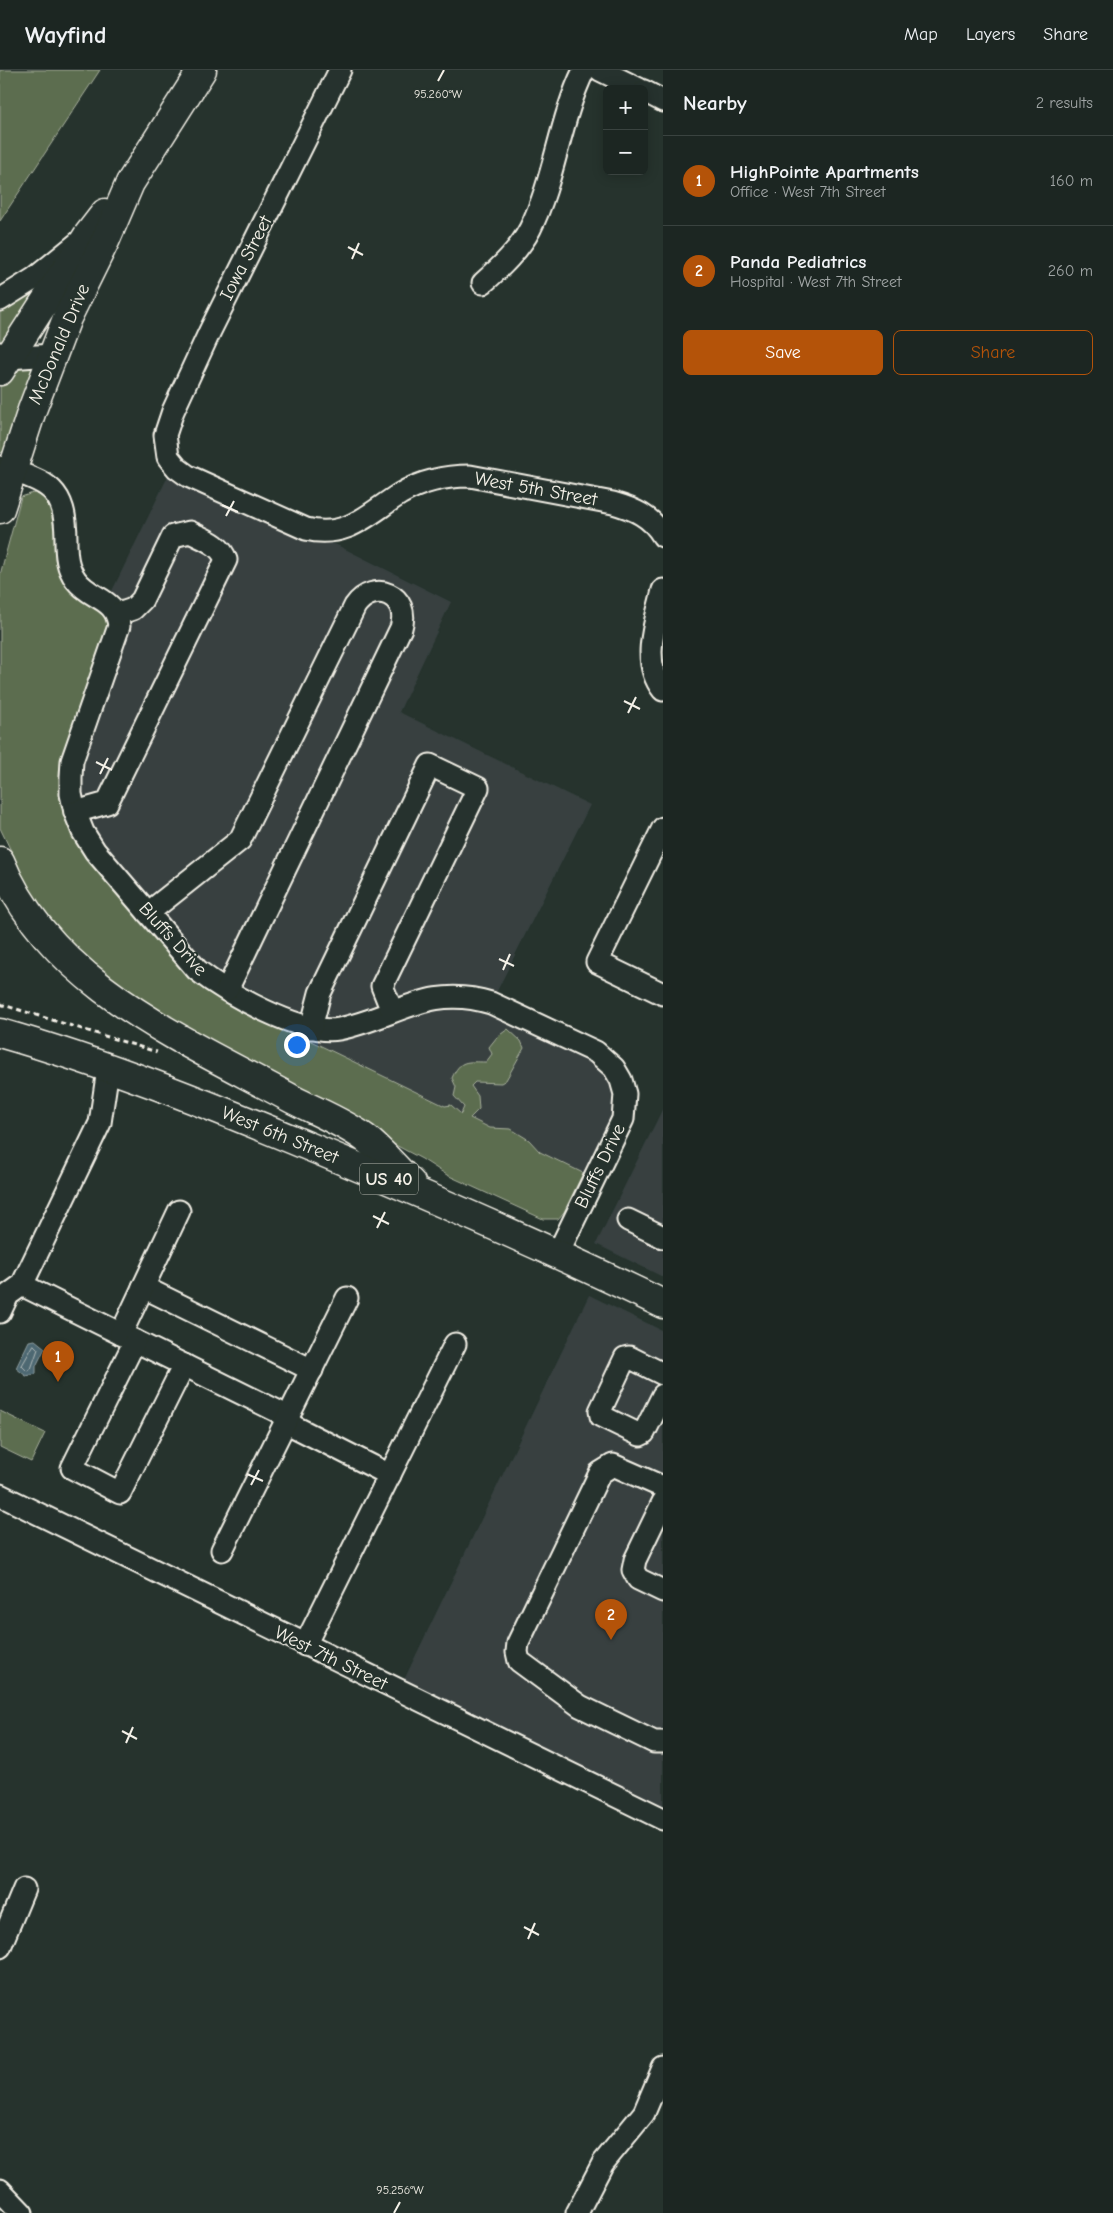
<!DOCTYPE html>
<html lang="en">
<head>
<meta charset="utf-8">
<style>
	:root { --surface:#1c2622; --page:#29322f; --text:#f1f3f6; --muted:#a0a5a5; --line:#3a4340; --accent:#b45309 }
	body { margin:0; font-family:"Comic Neue",sans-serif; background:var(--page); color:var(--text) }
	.controls { position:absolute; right:15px; top:15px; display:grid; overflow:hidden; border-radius:8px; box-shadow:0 2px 12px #0003 }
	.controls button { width:45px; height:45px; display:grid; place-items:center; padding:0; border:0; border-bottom:1px solid var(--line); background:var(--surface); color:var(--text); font:25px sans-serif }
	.you { position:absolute; left:296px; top:974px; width:18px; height:18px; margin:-12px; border:4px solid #fff; border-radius:50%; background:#1a73e8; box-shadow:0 0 0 8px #1a73e833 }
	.badge { display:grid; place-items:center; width:32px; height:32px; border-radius:50%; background:var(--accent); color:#fff; font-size:16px; font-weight:700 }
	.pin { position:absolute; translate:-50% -41px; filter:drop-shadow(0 1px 2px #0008) }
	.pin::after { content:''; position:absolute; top:26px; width:18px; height:15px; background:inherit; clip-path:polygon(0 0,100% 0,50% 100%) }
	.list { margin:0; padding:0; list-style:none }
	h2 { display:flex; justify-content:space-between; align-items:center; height:65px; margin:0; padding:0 20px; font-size:21px }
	h2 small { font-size:16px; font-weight:400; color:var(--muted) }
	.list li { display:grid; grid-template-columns:32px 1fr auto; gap:15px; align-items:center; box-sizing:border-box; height:90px; padding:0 20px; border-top:1px solid var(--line) }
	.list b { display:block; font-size:19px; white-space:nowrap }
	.list p { margin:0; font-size:16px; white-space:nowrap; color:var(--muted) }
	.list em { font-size:16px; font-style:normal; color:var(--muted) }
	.actions { display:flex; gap:10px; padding:15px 20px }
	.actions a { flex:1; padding:11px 0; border:1px solid var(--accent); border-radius:8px; text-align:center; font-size:18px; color:var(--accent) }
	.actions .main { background:var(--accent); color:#fff }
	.map { position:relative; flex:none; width:663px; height:2143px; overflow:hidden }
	header { display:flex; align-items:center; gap:30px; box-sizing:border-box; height:70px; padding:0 25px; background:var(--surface); border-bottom:1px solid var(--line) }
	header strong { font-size:24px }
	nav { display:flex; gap:28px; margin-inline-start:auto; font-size:18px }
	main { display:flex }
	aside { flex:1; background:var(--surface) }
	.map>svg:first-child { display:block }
	.built { fill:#374140 }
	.green { fill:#5b6d50; stroke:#a8af9c }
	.water { fill:#4d6872; stroke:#909fa1 }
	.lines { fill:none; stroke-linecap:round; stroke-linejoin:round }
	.shore { stroke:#b1bab9; stroke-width:1 }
	.minor-casing { stroke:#f4f1e8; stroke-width:25 }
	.highway-casing { stroke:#f4f1e8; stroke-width:31 }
	.path { stroke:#f4f1e8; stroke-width:3; stroke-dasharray:5 4; stroke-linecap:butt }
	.minor { stroke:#26332d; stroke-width:21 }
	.highway { stroke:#26332d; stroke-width:28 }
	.ticks { fill:none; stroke:#f4f1e8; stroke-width:2 }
	.labels { text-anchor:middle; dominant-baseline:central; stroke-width:4.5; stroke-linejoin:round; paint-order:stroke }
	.shield { fill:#26332d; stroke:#b6b8b0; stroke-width:1 }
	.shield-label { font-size:18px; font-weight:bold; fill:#f4f1e8 }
	.street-label { font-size:19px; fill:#f4f1e8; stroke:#26332d }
	.ticks-label { font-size:12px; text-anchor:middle; fill:#f4f1e8; stroke:#26332d; stroke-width:4.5; stroke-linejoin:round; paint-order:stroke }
</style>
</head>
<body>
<header>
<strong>Wayfind</strong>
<nav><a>Map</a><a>Layers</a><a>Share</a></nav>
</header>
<main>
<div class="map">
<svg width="663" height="2143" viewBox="0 0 663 2143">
	<rect width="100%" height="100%" fill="#26332d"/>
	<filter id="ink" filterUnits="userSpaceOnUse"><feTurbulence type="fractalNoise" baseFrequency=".02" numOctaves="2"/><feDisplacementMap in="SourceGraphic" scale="10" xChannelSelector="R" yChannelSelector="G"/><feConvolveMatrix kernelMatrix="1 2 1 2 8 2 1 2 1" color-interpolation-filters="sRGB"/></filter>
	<g filter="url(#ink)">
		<!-- built -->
		<g class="built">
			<path d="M 170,402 L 327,470 L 451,532 L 399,642 L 590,735 L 496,923 L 470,917 L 438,917 L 422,919 L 336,948 L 307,945 L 289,938 L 234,911 L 208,895 L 96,763 L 87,745 L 81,711 L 84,687 L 126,537 L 120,527 L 111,523 Z"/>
			<path d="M 457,936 L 485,941 L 585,988 L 605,1004 L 613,1023 L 613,1042 L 583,1103 L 293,963 Z"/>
			<path d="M 663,1038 L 663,1207 L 596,1174 Z"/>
			<path d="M 589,1225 L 663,1261 L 663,1739 L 403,1612 Z"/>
		</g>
		<!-- green -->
		<g class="green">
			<path d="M 0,0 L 100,0 L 0,151 Z"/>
			<path d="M 43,214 L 9,276 L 0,273 L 0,238 Z"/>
			<path d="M 11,296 L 36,296 L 4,380 L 0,384 L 0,316 Z"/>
			<path d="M 33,423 C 67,431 48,473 57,496 C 62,508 69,520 79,528 C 89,537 106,540 107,556 L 64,682 L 61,703 L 64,736 L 224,929 L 445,1036 L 451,1035 L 461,1044 L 464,1037 L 454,1026 L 456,1017 L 452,1008 C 460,989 467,992 486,992 L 492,984 L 489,977 L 497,967 L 508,959 L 521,971 L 524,978 L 506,1010 L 501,1013 L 475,1012 L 471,1016 L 478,1026 L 479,1039 L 470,1048 L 490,1058 L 511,1059 L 529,1070 L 540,1082 L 583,1103 L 564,1142 L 558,1149 L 543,1149 L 447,1105 L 422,1089 L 229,987 L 120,917 L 69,873 L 30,820 L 0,758 L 0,505 L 21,427 Z"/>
			<path d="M 0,1341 L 45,1363 L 31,1392 L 0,1377 Z"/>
		</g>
		<!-- water -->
		<path class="water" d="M 35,1270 L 45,1278 L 36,1296 L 36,1304 L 26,1306 L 16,1298 L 29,1271 Z"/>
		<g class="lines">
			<!-- shore -->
			<path class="shore" d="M 34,1275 L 38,1279 L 31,1299 L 27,1301 L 22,1296 Z"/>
			<defs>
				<g id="minor">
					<path d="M 340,0 L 210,261 L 173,341 L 165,365 L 168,387 L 177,398 L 188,406 L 306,459 C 347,469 368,444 400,424 C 422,411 445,406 470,406 L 613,433 C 634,439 651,446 663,466"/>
					<path d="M 600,0 L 639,19"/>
					<path d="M 644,21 L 663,31"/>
					<path d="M 483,213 C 501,197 519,180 530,159 C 555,109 559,51 584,0"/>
					<path d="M 0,230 L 35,208 L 78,173"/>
					<path d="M 0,283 L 8,288 L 52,285"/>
					<path d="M 0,397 C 47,412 66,416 66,470 C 66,485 67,498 76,510 C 91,530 116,527 119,556 L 72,691 L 71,707 L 71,724 L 75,742 L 83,762 L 95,781 L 197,900 C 226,923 302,966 339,959 C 397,947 428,914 491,933 L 596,982 L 614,998 L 621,1010 L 625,1024 L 623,1049 L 558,1183"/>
					<path d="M 663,520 C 656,552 640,591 663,620"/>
					<path d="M 75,742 L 107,733 L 226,490 C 221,474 203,469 190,462 L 173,466 L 142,530 L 133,539 L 118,544"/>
					<path d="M 663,758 L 597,892 L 663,924"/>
					<path d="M 148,843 L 240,770 L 355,536 C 374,509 411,525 401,558 L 227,920"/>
					<path d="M 311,958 L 320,923 L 430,695 L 478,718 L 382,916 L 392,941"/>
					<path d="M 628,1150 L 663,1167"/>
					<path d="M 22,1215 L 277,1341 L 295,1357 L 390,1405"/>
					<path d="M 143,1217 L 312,1300"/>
					<path d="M 0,1242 L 8,1225 L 22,1215 L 100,1053 L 108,999"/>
					<path d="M 121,1264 L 179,1141"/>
					<path d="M 135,1271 L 72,1398 L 120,1423 L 184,1295"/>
					<path d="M 663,1304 L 629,1287 L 625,1288 L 600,1341 L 601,1346 L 640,1365 L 644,1363 L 663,1325"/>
					<path d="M 663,1417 L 613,1395 L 600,1403 L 518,1573 L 517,1582 L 519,1591 L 580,1636 L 654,1672 L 663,1672"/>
					<path d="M 0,1425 L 663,1749"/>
					<path d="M 663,1432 L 635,1490 L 633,1500 L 638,1509 L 663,1521"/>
					<path d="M 222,1480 L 347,1228"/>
					<path d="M 305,1575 L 455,1274"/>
					<path d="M 0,1877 L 24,1819"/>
					<path d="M 0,2120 L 22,2143"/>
					<path d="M 577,2143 L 603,2093 L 644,2043 L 663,1998"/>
				</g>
				<g id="highway">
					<path d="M 0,301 L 88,165 L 105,143"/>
					<path d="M 0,439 L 32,340 L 67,248 L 106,169 L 130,113 L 202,0"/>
					<path d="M 0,791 C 49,914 184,970 292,1029 C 315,1041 345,1053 365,1068 C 382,1081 396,1099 411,1113"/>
					<path d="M 0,963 C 105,993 207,1034 308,1076 C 428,1126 546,1177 663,1234"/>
				</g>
			</defs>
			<!-- minor casing -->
			<use href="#minor" class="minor-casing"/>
			<!-- highway casing -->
			<use href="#highway" class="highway-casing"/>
			<!-- path -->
			<path class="path" d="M 0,934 L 157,982"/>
			<!-- minor -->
			<use href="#minor" class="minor"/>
			<!-- highway -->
			<use href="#highway" class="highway"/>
		</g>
	</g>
	<!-- ticks -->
	<path class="ticks" d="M 438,11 L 444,0M 348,177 L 363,185M 352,189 L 359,173M 222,435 L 238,442M 226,446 L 234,431M 624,631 L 640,639M 628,643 L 636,627M 96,692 L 112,700M 100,704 L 108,688M 499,889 L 514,896M 503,900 L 510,884M 373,1146 L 389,1154M 377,1158 L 385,1142M 247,1404 L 263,1411M 251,1415 L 259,1400M 122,1661 L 137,1669M 126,1673 L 133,1657M 524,1857 L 539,1865M 528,1869 L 535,1853M 394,2143 L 400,2132"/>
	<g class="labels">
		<!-- shield labels -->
		<rect class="shield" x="360" y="1093.5" width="58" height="31" rx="4"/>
		<g class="shield-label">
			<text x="389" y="1109">US 40</text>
		</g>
		<!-- street labels -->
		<g class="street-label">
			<text transform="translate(246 188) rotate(-63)">Iowa Street</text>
			<text transform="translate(59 274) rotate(-67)">McDonald Drive</text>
			<text transform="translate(536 419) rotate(10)">West 5th Street</text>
			<text transform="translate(173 869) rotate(48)">Bluffs Drive</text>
			<text transform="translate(280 1065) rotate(22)">West 6th Street</text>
			<text transform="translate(600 1096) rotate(-64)">Bluffs Drive</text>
			<text transform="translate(331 1588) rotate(26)">West 7th Street</text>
		</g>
	</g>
	<g class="ticks-label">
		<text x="438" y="28">95.260°W</text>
		<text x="400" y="2124">95.256°W</text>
	</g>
</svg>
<div class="controls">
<button>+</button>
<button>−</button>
</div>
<div class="you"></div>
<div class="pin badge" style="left:58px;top:1312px">1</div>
<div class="pin badge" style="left:611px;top:1570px">2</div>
</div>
<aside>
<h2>Nearby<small>2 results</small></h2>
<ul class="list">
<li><span class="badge">1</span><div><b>HighPointe Apartments</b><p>Office · West 7th Street</p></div><em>160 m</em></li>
<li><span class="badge">2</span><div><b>Panda Pediatrics</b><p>Hospital · West 7th Street</p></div><em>260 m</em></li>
</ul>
<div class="actions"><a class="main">Save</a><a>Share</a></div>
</aside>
</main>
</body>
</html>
